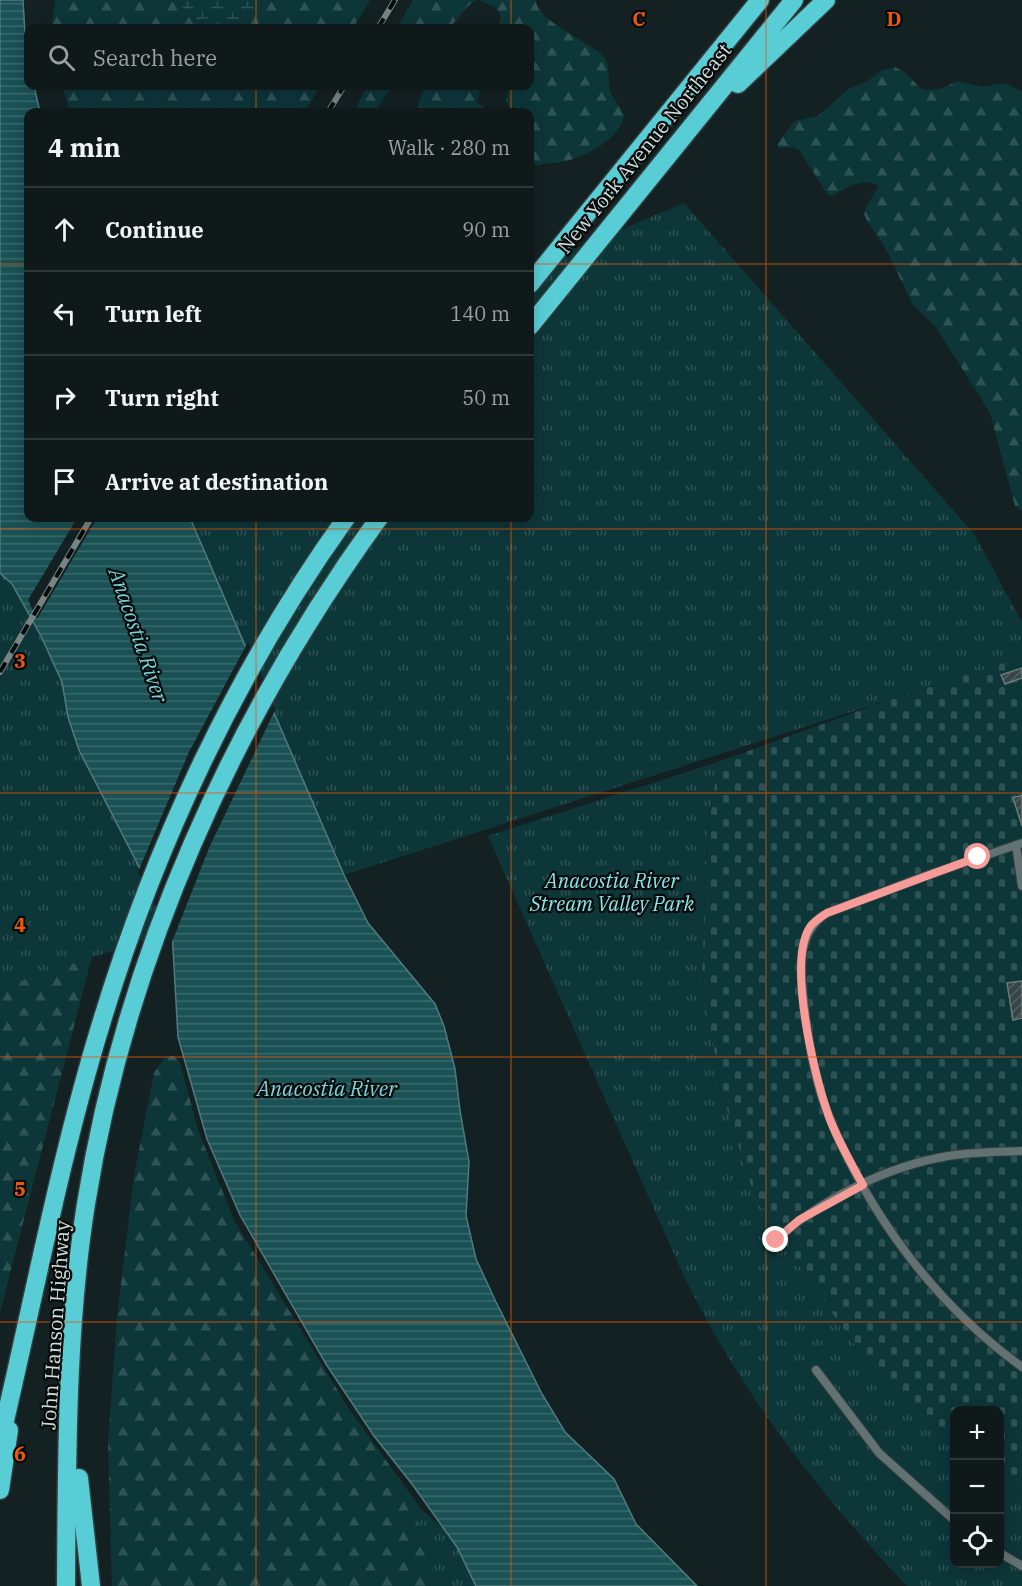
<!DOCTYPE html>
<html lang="en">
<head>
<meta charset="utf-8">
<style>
	:root { --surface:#0f191a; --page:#182223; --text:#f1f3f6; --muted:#9ba0a2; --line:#2f3839 }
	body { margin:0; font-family:"IBM Plex Serif",serif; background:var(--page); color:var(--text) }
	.controls { position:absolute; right:18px; bottom:18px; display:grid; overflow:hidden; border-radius:12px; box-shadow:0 3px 15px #0003 }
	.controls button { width:54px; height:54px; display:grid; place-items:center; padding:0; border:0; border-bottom:2px solid var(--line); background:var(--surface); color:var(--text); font:30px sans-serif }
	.stop { position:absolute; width:18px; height:18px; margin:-14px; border:4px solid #f59b98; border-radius:50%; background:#fff }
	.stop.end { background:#f59b98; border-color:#fff; box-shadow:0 2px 6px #0008 }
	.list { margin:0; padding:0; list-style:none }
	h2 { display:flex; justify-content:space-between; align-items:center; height:78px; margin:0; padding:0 24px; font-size:26px }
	h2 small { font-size:20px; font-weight:400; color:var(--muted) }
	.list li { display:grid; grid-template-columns:39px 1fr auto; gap:18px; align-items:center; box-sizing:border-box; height:84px; padding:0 24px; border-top:2px solid var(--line) }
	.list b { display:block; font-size:22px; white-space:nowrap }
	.list em { font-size:20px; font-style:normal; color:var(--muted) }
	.icon { flex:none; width:33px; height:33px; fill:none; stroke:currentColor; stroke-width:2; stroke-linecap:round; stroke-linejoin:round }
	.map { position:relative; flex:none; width:1022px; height:1586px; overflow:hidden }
	.search { position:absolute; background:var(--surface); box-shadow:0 3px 15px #0003; left:24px; top:24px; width:510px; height:66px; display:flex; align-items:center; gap:15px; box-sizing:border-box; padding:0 21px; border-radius:12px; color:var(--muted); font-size:22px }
	.panel { position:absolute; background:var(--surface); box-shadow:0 3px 15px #0003; left:24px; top:108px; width:510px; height:414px; border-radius:12px }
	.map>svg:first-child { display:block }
	.forest { fill:url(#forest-firs) }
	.wetland { fill:url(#wetland-marsh) }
	.cemetery { fill:url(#cemetery-stones) }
	.park { fill:url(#park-tufts) }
	.water { fill:url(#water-rules); stroke:#517b7e; stroke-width:1.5 }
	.pier { fill:#142122 }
	.building { fill:url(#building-hatch); stroke:#6a7a7b; stroke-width:1.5 }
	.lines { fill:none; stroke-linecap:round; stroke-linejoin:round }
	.service-casing { stroke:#353e3e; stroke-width:10 }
	.motorway-casing { stroke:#353e3e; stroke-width:21 }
	.service { stroke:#627172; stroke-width:8 }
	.motorway { stroke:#59cdd6; stroke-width:18 }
	.rail-casing { stroke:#788384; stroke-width:6 }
	.rail { stroke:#050a0a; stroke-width:4; stroke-dasharray:11; stroke-linecap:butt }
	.route { stroke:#f59b98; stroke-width:8 }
	.grid { fill:none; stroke:#e8590c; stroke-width:1.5; stroke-opacity:0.55 }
	.labels { text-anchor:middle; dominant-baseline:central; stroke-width:4.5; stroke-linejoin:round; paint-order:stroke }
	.street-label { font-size:20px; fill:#d5dede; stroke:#050a0a }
	.park-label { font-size:20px; font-style:italic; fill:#8be6ec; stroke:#050a0a }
	.water-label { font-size:21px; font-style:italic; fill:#79d4db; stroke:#050a0a }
	.grid-label { font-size:20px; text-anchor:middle; font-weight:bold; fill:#e8590c; stroke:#050a0a; stroke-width:4.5; stroke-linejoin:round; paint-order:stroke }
</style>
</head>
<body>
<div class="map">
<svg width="1022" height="1586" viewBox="0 0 1022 1586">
	<defs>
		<pattern id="forest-firs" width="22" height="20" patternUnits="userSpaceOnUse" patternTransform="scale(1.5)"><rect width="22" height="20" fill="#0d3639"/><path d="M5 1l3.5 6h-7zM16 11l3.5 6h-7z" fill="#2f5355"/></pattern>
		<pattern id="wetland-marsh" width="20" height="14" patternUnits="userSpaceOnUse" patternTransform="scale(1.5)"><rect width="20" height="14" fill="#0d3639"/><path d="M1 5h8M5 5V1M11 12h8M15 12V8" fill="none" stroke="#2f5355"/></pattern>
		<pattern id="cemetery-stones" width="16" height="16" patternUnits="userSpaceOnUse" patternTransform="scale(1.5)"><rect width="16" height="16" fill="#0d3639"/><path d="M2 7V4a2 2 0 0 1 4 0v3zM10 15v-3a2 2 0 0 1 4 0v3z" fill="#2f5355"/></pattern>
		<pattern id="park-tufts" width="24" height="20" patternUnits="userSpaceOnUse" patternTransform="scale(1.5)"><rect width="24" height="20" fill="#0d3639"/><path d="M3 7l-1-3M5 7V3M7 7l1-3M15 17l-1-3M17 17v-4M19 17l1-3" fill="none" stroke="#2f5355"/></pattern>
		<pattern id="water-rules" width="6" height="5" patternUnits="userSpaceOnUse" patternTransform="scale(1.5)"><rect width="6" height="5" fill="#195155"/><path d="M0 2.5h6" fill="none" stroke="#3a6a6d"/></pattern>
		<pattern id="building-hatch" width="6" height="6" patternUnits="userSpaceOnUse" patternTransform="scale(1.5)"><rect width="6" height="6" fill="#374546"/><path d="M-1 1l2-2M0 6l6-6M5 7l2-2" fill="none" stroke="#535f60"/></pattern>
	</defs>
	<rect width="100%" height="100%" fill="#142122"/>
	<!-- forest -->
	<g class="forest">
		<path d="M 55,0 L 177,0 L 198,28 L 52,28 Z"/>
		<path d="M 273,0 L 370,0 L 353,28 L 226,28 Z"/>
		<path d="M 413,0 L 477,0 L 468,6 L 450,28 L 397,28 Z"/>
		<path d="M 479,0 L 536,0 C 535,20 588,41 602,55 C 612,65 607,79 610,91 C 613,99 621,106 624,115 C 621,139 584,158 562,162 C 553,164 547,162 538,166 L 530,160 L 530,112 L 512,112 L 506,100 L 509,86 L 530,86 L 530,28 L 498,28 L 501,16 L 496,8 Z"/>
		<path d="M 895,67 L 906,73 L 920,88 L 927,90 L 940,89 L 958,81 L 982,87 L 1004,83 L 1022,91 L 1022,511 L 1015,506 L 990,413 L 936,327 L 913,305 L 885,247 L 867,221 L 864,214 L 866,207 L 879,186 C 866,176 845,188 832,196 L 828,195 L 799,150 L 792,147 L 778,148 L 777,144 L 795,121 L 818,116 L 849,89 L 866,82 L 883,70 Z"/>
		<path d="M 62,86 L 320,86 L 305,112 L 70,112 Z"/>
		<path d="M 367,86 L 393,86 L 374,112 L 354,112 Z"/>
		<path d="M 424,86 L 481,86 L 477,102 L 490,112 L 416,112 Z"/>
		<path d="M 62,682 L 79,750 L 97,937 L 0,1312 L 0,899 Z"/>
		<path d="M 174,1056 L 180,1063 L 198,1130 L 234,1220 L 349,1409 L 445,1542 L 469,1586 L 112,1586 L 108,1442 L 117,1317 L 134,1176 L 154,1073 L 165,1057 Z"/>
	</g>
	<!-- wetland -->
	<path class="wetland" d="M 177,0 L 273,0 L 226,28 L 198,28 Z"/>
	<!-- cemetery -->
	<path class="cemetery" d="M 1022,656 L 1022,1491 L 1000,1476 L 1000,1410 L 954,1410 L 954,1440 L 866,1361 L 785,1246 L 751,1186 L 720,1088 L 702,974 L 707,839 L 718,762 L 883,702 Z"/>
	<!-- park -->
	<g class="park">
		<path d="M 684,203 L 974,534 L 1022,622 L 1022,657 L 344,875 L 190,518 L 530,518 L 530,268 Z"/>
		<path d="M 0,573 L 12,584 L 41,636 L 62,682 L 68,717 L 79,750 L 172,931 L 0,988 Z"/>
		<path d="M 718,762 L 707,839 L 702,974 L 720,1088 L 751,1186 L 785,1246 L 866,1361 L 954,1440 L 954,1564 L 1000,1564 L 1000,1476 L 1022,1491 L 1022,1586 L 907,1586 C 814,1487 742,1395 682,1272 L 488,836 Z"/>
		<path d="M 407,1496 L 507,1586 L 438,1586 Z"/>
	</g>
	<!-- water -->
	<path class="water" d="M 0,0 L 23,0 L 28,86 L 34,86 L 40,112 L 28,112 L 28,518 L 190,518 L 344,875 L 368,923 L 435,1004 L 444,1026 L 455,1069 L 460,1111 L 469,1162 L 466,1216 L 476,1259 L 496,1302 L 542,1394 L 565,1432 L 614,1479 L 636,1524 L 697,1586 L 476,1586 L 457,1547 L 412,1484 L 374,1436 L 326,1364 L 240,1215 L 207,1139 L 178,1037 L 172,931 L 79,750 L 68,717 L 62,682 L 41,636 L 12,584 L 0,573 Z"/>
	<!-- pier -->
	<g class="pier">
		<path d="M 77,518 L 97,518 L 37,619 L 28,600 Z"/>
		<path d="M 248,642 L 275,710 L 209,848 L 170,947 L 169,932 L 138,872 L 189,752 Z"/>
	</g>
	<!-- building -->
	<g class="building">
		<path d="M 1022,668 L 1022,678 L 1005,684 L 1001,675 Z"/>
		<path d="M 1022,795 L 1022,826 L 1013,798 Z"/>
		<path d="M 1022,981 L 1022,1018 L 1013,1020 L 1007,983 Z"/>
	</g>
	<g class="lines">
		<defs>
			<g id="service">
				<path d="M 1022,843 L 928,875 L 827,913 C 796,933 800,970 804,1003 C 808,1040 814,1080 828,1114 C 868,1214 935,1304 1022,1367"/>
				<path d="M 1016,845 L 1022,886"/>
				<path d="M 776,1240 C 821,1199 888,1166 948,1156 C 973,1152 998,1152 1022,1151"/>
				<path d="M 816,1370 L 879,1453 L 954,1520"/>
				<path d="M 1000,1553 L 1022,1566"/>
			</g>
			<g id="motorway">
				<path d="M 738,84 L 826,0"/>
				<path d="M 530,284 L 760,0"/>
				<path d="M 530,326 L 794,0"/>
				<path d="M 0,1442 C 33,1303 59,1161 101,1024 C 155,845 237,670 346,518"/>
				<path d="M 79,1478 L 91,1586"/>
				<path d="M 0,1490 L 9,1430"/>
				<path d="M 66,1586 C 67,1460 66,1330 86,1204 C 125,958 233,719 379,518"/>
			</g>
		</defs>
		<!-- service casing -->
		<use href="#service" class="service-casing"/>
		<!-- motorway casing -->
		<use href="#motorway" class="motorway-casing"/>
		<!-- service -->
		<use href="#service" class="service"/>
		<!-- motorway -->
		<use href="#motorway" class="motorway"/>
		<defs>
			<g id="rail">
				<path d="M 378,28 L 395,0"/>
				<path d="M 328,112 L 344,86"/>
				<path d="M 0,672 L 91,518"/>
			</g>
		</defs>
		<!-- rail casing -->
		<use href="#rail" class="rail-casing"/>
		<!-- rail -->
		<use href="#rail" class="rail"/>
	</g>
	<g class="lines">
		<!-- route -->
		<path class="route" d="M 776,1240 L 799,1220 L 863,1185 C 850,1161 835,1136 827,1111 C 814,1073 787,962 810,927 C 814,921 821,917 827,913 L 978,857"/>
	</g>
	<!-- grid -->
	<path class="grid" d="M 256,0 L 256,28M 511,0 L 511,28M 766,0 L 766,1586M 256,86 L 256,112M 511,86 L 511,112M 0,264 L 28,264M 530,264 L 1022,264M 256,518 L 256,1586M 511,518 L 511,1586M 0,529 L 1022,529M 0,793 L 1022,793M 0,1057 L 1022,1057M 0,1322 L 1022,1322"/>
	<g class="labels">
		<!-- street labels -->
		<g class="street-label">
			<text transform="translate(644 148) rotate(-51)">New York Avenue Northeast</text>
			<text transform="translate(55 1325) rotate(-86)">John Hanson Highway</text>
		</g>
		<!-- park labels -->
		<g class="park-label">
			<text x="612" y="880">Anacostia River<tspan x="612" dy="23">Stream Valley Park</tspan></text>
		</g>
		<!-- water labels -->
		<g class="water-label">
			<text transform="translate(139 635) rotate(71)">Anacostia River</text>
			<text x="327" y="1088">Anacostia River</text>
		</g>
	</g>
	<g class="grid-label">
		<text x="639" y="26">C</text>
		<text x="894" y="26">D</text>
		<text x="20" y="668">3</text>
		<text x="20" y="932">4</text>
		<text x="20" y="1196">5</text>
		<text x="20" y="1461">6</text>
	</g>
</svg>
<div class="controls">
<button>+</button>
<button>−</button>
<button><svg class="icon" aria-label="locate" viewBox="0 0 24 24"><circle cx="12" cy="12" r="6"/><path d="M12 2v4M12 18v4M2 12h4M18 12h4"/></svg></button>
</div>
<div class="stop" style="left:978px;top:857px"></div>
<div class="stop end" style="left:776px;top:1240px"></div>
<div class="search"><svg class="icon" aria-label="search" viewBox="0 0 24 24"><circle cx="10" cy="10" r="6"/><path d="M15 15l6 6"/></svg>Search here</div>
<section class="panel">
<h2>4 min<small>Walk · 280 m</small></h2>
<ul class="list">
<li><svg class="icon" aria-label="ahead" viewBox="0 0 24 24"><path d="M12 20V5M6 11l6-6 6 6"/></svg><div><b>Continue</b></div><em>90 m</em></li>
<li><svg class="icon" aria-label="left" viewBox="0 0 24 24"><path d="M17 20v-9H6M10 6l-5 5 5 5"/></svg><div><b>Turn left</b></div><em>140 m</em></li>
<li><svg class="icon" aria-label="right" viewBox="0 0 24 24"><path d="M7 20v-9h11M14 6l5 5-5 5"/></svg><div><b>Turn right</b></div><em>50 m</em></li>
<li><svg class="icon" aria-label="arrive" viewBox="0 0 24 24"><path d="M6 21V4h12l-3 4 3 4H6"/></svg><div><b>Arrive at destination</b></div></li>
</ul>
</section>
</div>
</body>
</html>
